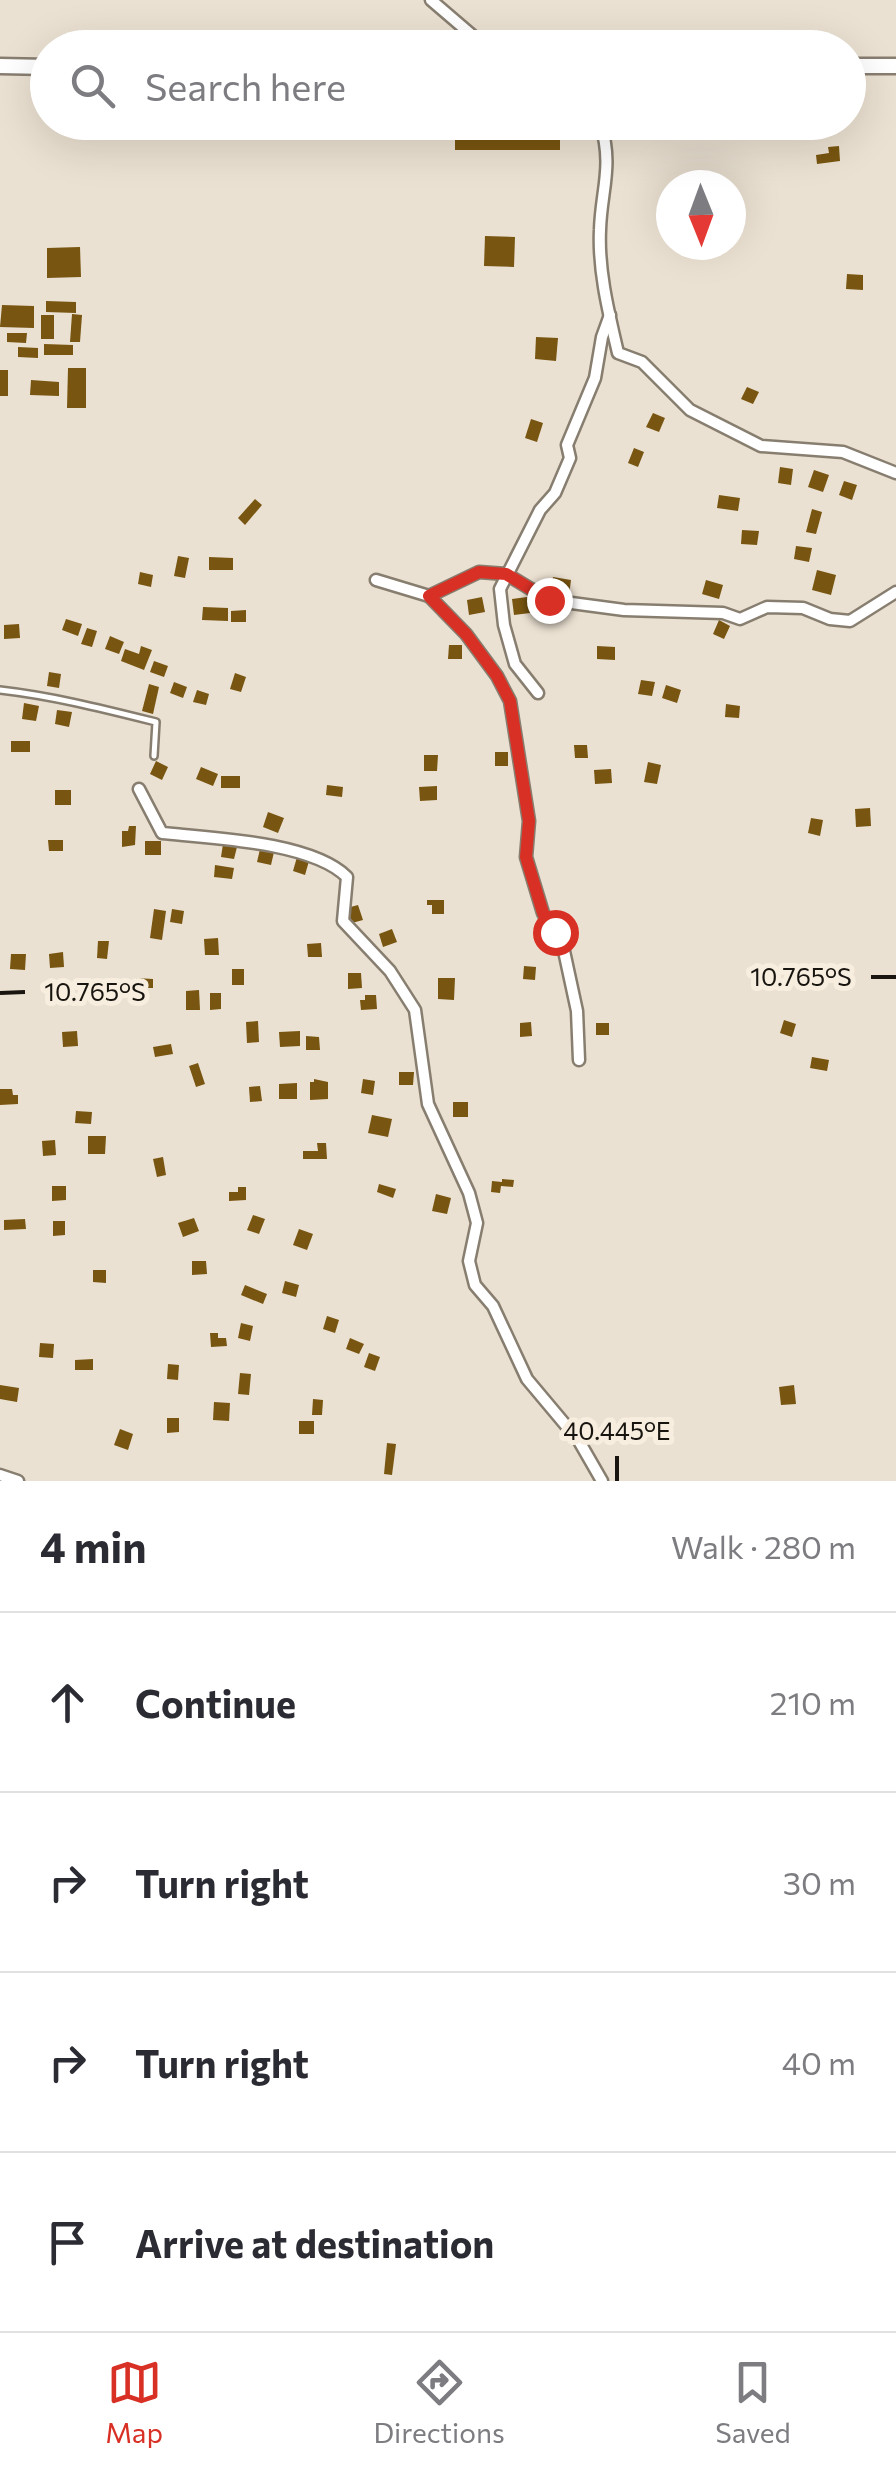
<!DOCTYPE html>
<html lang="en">
<head>
<meta charset="utf-8">
<style>
	:root { --surface:#fff; --page:#f2f2f3; --text:#2b2b33; --muted:#7c7c81; --line:#e1e1e2; --accent:#d93025 }
	body { margin:0; font-family:Commissioner,sans-serif; background:var(--page); color:var(--text) }
	.compass { position:absolute; left:656px; top:170px; width:90px; height:90px; border-radius:50%; background:var(--surface); box-shadow:0 10px 40px #0002; rotate:179deg }
	.stop { position:absolute; width:30px; height:30px; margin:-22px; border:8px solid #d93025; border-radius:50%; background:#fff }
	.stop.end { background:#d93025; border-color:#fff; box-shadow:0 2px 10px #0008 }
	.list { margin:0; padding:0; list-style:none }
	h2 { display:flex; justify-content:space-between; align-items:center; height:130px; margin:0; padding:0 40px; font-size:42px }
	h2 small { font-size:32px; font-weight:400; color:var(--muted) }
	.list li { display:grid; grid-template-columns:65px 1fr auto; gap:30px; align-items:center; box-sizing:border-box; height:180px; padding:0 40px; border-top:2px solid var(--line) }
	.list b { display:block; font-size:38px; white-space:nowrap }
	.list em { font-size:32px; font-style:normal; color:var(--muted) }
	.icon { flex:none; width:55px; height:55px; fill:none; stroke:currentColor; stroke-width:2; stroke-linecap:round; stroke-linejoin:round }
	.map { position:relative; flex:none; width:896px; height:1481px; overflow:hidden }
	.search { position:absolute; background:var(--surface); box-shadow:0 10px 40px #0002; left:30px; right:30px; top:30px; height:110px; display:flex; align-items:center; gap:25px; box-sizing:border-box; padding:0 35px; border-radius:55px; color:var(--muted); font-size:38px }
	.sheet { height:850px; background:var(--surface) }
	nav { display:flex; justify-content:space-around; align-items:center; box-sizing:border-box; height:140px; border-top:2px solid var(--line); background:var(--surface); font-size:28px; color:var(--muted) }
	nav a { display:grid; justify-items:center; gap:5px }
	nav .on { color:var(--accent) }
	.map>svg:first-child { display:block }
	.building { fill:#785510 }
	.lines { fill:none; stroke-linecap:round; stroke-linejoin:round }
	.lane-casing { stroke:#877e70; stroke-width:10 }
	.street-casing { stroke:#877e70; stroke-width:15 }
	.secondary-casing { stroke:#877e70; stroke-width:19 }
	.lane { stroke:#fff; stroke-width:5 }
	.street { stroke:#fff; stroke-width:10 }
	.secondary { stroke:#fff; stroke-width:14 }
	.route { stroke:#d93025; stroke-width:12 }
	.ticks { fill:none; stroke:#181510; stroke-width:4 }
	.ticks-label { font-size:25px; text-anchor:middle; fill:#181510; stroke:#f8eedf; stroke-width:10; stroke-linejoin:round; paint-order:stroke }
</style>
</head>
<body>
<div class="map">
<svg width="896" height="1481" viewBox="0 0 896 1481">
	<rect width="100%" height="100%" fill="#ebe1d2"/>
	<!-- building -->
	<g class="building">
		<rect x="455" y="122" width="105" height="28"/>
		<path d="M 839,146 L 840,161 L 817,164 L 816,155 L 829,153 L 828,147 Z"/>
		<path d="M 485,236 L 515,237 L 514,267 L 484,266 Z"/>
		<path d="M 80,247 L 81,277 L 47,278 L 47,248 Z"/>
		<path d="M 847,274 L 863,275 L 863,290 L 846,289 Z"/>
		<path d="M 46,301 L 76,302 L 76,313 L 46,312 Z"/>
		<path d="M 2,305 L 34,306 L 34,328 L 0,327 Z"/>
		<path d="M 72,314 L 82,315 L 80,342 L 70,342 Z"/>
		<rect x="41" y="315" width="13" height="24"/>
		<path d="M 7,333 L 27,333 L 26,343 L 7,342 Z"/>
		<path d="M 536,337 L 558,338 L 556,361 L 535,359 Z"/>
		<path d="M 44,344 L 73,345 L 73,355 L 44,355 Z"/>
		<path d="M 18,347 L 38,348 L 38,358 L 18,357 Z"/>
		<path d="M 68,368 L 86,368 L 86,408 L 67,408 Z"/>
		<rect x="0" y="370" width="8" height="26"/>
		<path d="M 31,380 L 59,382 L 59,396 L 30,395 Z"/>
		<path d="M 747,387 L 759,392 L 753,404 L 741,399 Z"/>
		<path d="M 653,413 L 665,418 L 659,432 L 646,427 Z"/>
		<path d="M 531,419 L 543,423 L 537,442 L 525,438 Z"/>
		<path d="M 634,448 L 644,452 L 638,467 L 628,463 Z"/>
		<path d="M 780,467 L 793,469 L 791,485 L 778,483 Z"/>
		<path d="M 814,470 L 829,475 L 823,492 L 808,487 Z"/>
		<path d="M 844,481 L 857,485 L 852,500 L 839,495 Z"/>
		<path d="M 719,495 L 740,498 L 738,511 L 717,508 Z"/>
		<path d="M 255,499 L 262,505 L 245,525 L 238,518 Z"/>
		<path d="M 812,509 L 822,512 L 816,534 L 806,532 Z"/>
		<path d="M 742,530 L 759,531 L 757,545 L 741,544 Z"/>
		<path d="M 796,546 L 812,548 L 809,562 L 794,559 Z"/>
		<path d="M 178,556 L 189,558 L 185,578 L 174,576 Z"/>
		<path d="M 209,557 L 233,558 L 233,570 L 209,570 Z"/>
		<path d="M 817,570 L 836,575 L 831,595 L 812,590 Z"/>
		<path d="M 140,572 L 153,575 L 151,587 L 138,584 Z"/>
		<path d="M 553,577 L 571,580 L 569,596 L 551,594 Z"/>
		<path d="M 706,580 L 723,585 L 719,599 L 702,594 Z"/>
		<path d="M 482,597 L 485,612 L 469,615 L 467,600 Z"/>
		<path d="M 527,597 L 530,613 L 514,615 L 512,599 Z"/>
		<path d="M 203,607 L 228,608 L 228,621 L 202,620 Z"/>
		<path d="M 246,610 L 246,622 L 231,622 L 231,611 Z"/>
		<path d="M 66,619 L 82,624 L 78,636 L 62,630 Z"/>
		<path d="M 719,620 L 730,626 L 724,639 L 713,634 Z"/>
		<path d="M 19,624 L 20,638 L 4,639 L 4,625 Z"/>
		<path d="M 87,628 L 97,631 L 92,647 L 81,644 Z"/>
		<path d="M 110,636 L 124,642 L 119,654 L 105,649 Z"/>
		<path d="M 449,645 L 462,645 L 462,659 L 448,659 Z"/>
		<path d="M 141,646 L 152,650 L 144,670 L 121,661 L 125,649 L 139,654 Z"/>
		<path d="M 597,646 L 615,647 L 615,660 L 597,659 Z"/>
		<path d="M 154,661 L 168,666 L 164,677 L 150,672 Z"/>
		<path d="M 49,672 L 61,674 L 59,688 L 47,686 Z"/>
		<path d="M 235,673 L 246,677 L 241,692 L 230,689 Z"/>
		<path d="M 641,680 L 655,682 L 652,696 L 638,694 Z"/>
		<path d="M 174,682 L 187,687 L 183,698 L 170,693 Z"/>
		<path d="M 149,684 L 159,687 L 153,714 L 142,711 Z"/>
		<path d="M 666,685 L 681,690 L 677,703 L 662,698 Z"/>
		<path d="M 197,690 L 209,694 L 206,705 L 193,702 Z"/>
		<path d="M 24,703 L 39,706 L 36,721 L 22,719 Z"/>
		<path d="M 726,704 L 740,706 L 739,718 L 725,717 Z"/>
		<path d="M 57,710 L 72,712 L 69,727 L 55,724 Z"/>
		<rect x="11" y="741" width="19" height="11"/>
		<path d="M 574,745 L 587,745 L 588,758 L 575,758 Z"/>
		<rect x="495" y="752" width="13" height="14"/>
		<path d="M 424,755 L 438,755 L 437,771 L 424,771 Z"/>
		<path d="M 156,761 L 168,767 L 162,780 L 150,774 Z"/>
		<path d="M 648,762 L 661,765 L 657,784 L 644,782 Z"/>
		<path d="M 201,767 L 218,774 L 213,786 L 196,779 Z"/>
		<path d="M 611,769 L 612,783 L 595,784 L 594,770 Z"/>
		<rect x="221" y="776" width="19" height="12"/>
		<path d="M 327,785 L 343,787 L 342,797 L 326,795 Z"/>
		<path d="M 437,786 L 437,800 L 420,801 L 419,787 Z"/>
		<rect x="55" y="790" width="16" height="15"/>
		<path d="M 870,808 L 871,826 L 856,827 L 855,809 Z"/>
		<path d="M 268,812 L 284,818 L 278,833 L 263,827 Z"/>
		<path d="M 811,818 L 823,820 L 820,836 L 808,833 Z"/>
		<path d="M 129,826 L 136,826 L 135,845 L 122,847 L 122,831 L 128,831 Z"/>
		<path d="M 48,840 L 63,840 L 63,851 L 49,851 Z"/>
		<rect x="145" y="841" width="16" height="14"/>
		<path d="M 223,844 L 237,847 L 234,859 L 221,857 Z"/>
		<path d="M 260,849 L 274,852 L 271,865 L 257,862 Z"/>
		<path d="M 297,857 L 309,861 L 305,875 L 293,871 Z"/>
		<path d="M 215,865 L 234,868 L 232,879 L 214,877 Z"/>
		<path d="M 427,900 L 444,900 L 444,914 L 432,914 L 432,905 L 427,905 Z"/>
		<path d="M 358,905 L 363,920 L 352,923 L 347,908 Z"/>
		<path d="M 154,909 L 166,911 L 162,940 L 150,938 Z"/>
		<path d="M 172,909 L 184,911 L 182,924 L 170,922 Z"/>
		<path d="M 392,929 L 397,942 L 383,947 L 379,934 Z"/>
		<path d="M 218,938 L 219,955 L 205,955 L 204,939 Z"/>
		<path d="M 98,941 L 109,941 L 107,959 L 97,958 Z"/>
		<path d="M 321,943 L 322,957 L 308,957 L 307,944 Z"/>
		<path d="M 63,952 L 64,967 L 50,968 L 49,954 Z"/>
		<path d="M 11,954 L 26,954 L 25,970 L 10,969 Z"/>
		<path d="M 524,966 L 536,967 L 535,980 L 523,979 Z"/>
		<rect x="232" y="969" width="12" height="16"/>
		<path d="M 348,973 L 361,973 L 362,988 L 348,989 Z"/>
		<path d="M 136,978 L 153,979 L 153,988 L 136,988 Z"/>
		<path d="M 438,978 L 455,978 L 454,1000 L 438,999 Z"/>
		<path d="M 199,990 L 200,1010 L 186,1010 L 186,991 Z"/>
		<path d="M 210,993 L 221,993 L 221,1009 L 210,1010 Z"/>
		<path d="M 365,995 L 376,995 L 377,1009 L 361,1010 L 360,1000 L 365,1000 Z"/>
		<path d="M 784,1020 L 796,1024 L 792,1037 L 780,1033 Z"/>
		<path d="M 258,1021 L 259,1042 L 247,1043 L 246,1022 Z"/>
		<path d="M 531,1022 L 532,1036 L 520,1037 L 520,1023 Z"/>
		<rect x="596" y="1023" width="13" height="12"/>
		<path d="M 77,1031 L 78,1046 L 63,1047 L 62,1032 Z"/>
		<path d="M 300,1031 L 300,1046 L 280,1047 L 279,1032 Z"/>
		<path d="M 306,1036 L 319,1037 L 320,1050 L 306,1050 Z"/>
		<path d="M 171,1044 L 173,1054 L 155,1057 L 153,1047 Z"/>
		<path d="M 812,1057 L 829,1060 L 827,1071 L 810,1068 Z"/>
		<path d="M 198,1063 L 205,1084 L 196,1087 L 189,1066 Z"/>
		<path d="M 399,1072 L 414,1072 L 413,1085 L 399,1085 Z"/>
		<path d="M 314,1079 L 328,1082 L 328,1099 L 310,1100 L 310,1082 L 314,1082 Z"/>
		<path d="M 363,1079 L 375,1081 L 373,1095 L 361,1093 Z"/>
		<path d="M 297,1083 L 297,1099 L 279,1099 L 279,1084 Z"/>
		<path d="M 260,1086 L 262,1101 L 250,1102 L 249,1087 Z"/>
		<path d="M 0,1089 L 12,1089 L 13,1095 L 18,1095 L 18,1104 L 0,1105 Z"/>
		<rect x="453" y="1102" width="15" height="15"/>
		<path d="M 76,1111 L 92,1112 L 91,1124 L 75,1123 Z"/>
		<path d="M 372,1115 L 392,1119 L 388,1137 L 368,1133 Z"/>
		<path d="M 88,1136 L 106,1136 L 105,1154 L 88,1154 Z"/>
		<path d="M 55,1140 L 56,1155 L 43,1156 L 42,1141 Z"/>
		<path d="M 317,1143 L 326,1143 L 327,1159 L 303,1159 L 303,1151 L 318,1151 Z"/>
		<path d="M 163,1157 L 166,1175 L 157,1177 L 153,1159 Z"/>
		<path d="M 502,1179 L 514,1180 L 513,1187 L 501,1186 L 500,1193 L 491,1192 L 492,1181 L 502,1182 Z"/>
		<path d="M 379,1184 L 396,1189 L 393,1198 L 377,1192 Z"/>
		<path d="M 52,1186 L 66,1186 L 66,1200 L 52,1201 Z"/>
		<path d="M 238,1187 L 246,1187 L 246,1200 L 229,1201 L 229,1192 L 238,1192 Z"/>
		<path d="M 436,1194 L 451,1198 L 447,1214 L 432,1211 Z"/>
		<path d="M 253,1215 L 265,1219 L 259,1234 L 247,1230 Z"/>
		<path d="M 194,1218 L 199,1231 L 183,1237 L 178,1223 Z"/>
		<path d="M 25,1219 L 26,1229 L 4,1230 L 4,1220 Z"/>
		<path d="M 53,1221 L 65,1221 L 65,1235 L 53,1236 Z"/>
		<path d="M 299,1229 L 313,1234 L 307,1250 L 293,1245 Z"/>
		<path d="M 192,1261 L 206,1261 L 207,1274 L 192,1275 Z"/>
		<path d="M 93,1270 L 106,1270 L 106,1283 L 93,1282 Z"/>
		<path d="M 285,1281 L 299,1285 L 296,1297 L 282,1293 Z"/>
		<path d="M 245,1285 L 267,1294 L 263,1304 L 241,1295 Z"/>
		<path d="M 327,1316 L 339,1320 L 335,1333 L 323,1329 Z"/>
		<path d="M 241,1323 L 253,1326 L 250,1341 L 238,1338 Z"/>
		<path d="M 210,1333 L 218,1333 L 218,1338 L 226,1338 L 227,1346 L 211,1347 Z"/>
		<path d="M 350,1338 L 364,1344 L 359,1354 L 346,1349 Z"/>
		<path d="M 40,1343 L 54,1344 L 53,1358 L 39,1357 Z"/>
		<path d="M 369,1353 L 380,1357 L 375,1371 L 364,1367 Z"/>
		<path d="M 93,1359 L 93,1370 L 75,1370 L 75,1360 Z"/>
		<path d="M 168,1364 L 179,1365 L 178,1380 L 167,1379 Z"/>
		<path d="M 240,1373 L 251,1374 L 249,1395 L 238,1394 Z"/>
		<path d="M 0,1385 L 19,1388 L 17,1402 L 0,1399 Z"/>
		<path d="M 794,1385 L 796,1404 L 781,1405 L 779,1387 Z"/>
		<path d="M 313,1399 L 323,1400 L 322,1415 L 312,1415 Z"/>
		<path d="M 214,1402 L 230,1403 L 229,1421 L 213,1420 Z"/>
		<path d="M 167,1418 L 179,1418 L 179,1432 L 167,1433 Z"/>
		<rect x="299" y="1421" width="15" height="13"/>
		<path d="M 120,1429 L 133,1434 L 128,1450 L 114,1445 Z"/>
		<path d="M 387,1443 L 396,1444 L 392,1475 L 384,1474 Z"/>
	</g>
	<g class="lines">
		<defs>
			<path id="lane" d="M 0,690 C 53,696 104,709 156,722 L 154,756"/>
			<g id="street">
				<path d="M 431,0 L 487,48"/>
				<path d="M 600,122 C 614,166 601,190 600,230 C 598,271 609,314 618,353 L 642,362 L 690,410 L 761,446 L 843,452 L 896,473"/>
				<path d="M 376,580 L 429,596 L 479,572 L 506,574 L 549,600 L 624,610 L 723,613 L 740,619 L 767,607 L 803,608 L 830,619 L 850,621 L 896,592"/>
				<path d="M 429,596 L 466,634 L 497,676 L 510,701 L 529,821 L 526,857 L 543,913 L 564,951 L 577,1011 L 579,1060"/>
				<path d="M 538,693 L 515,664 L 504,625 L 500,589 L 540,510 L 555,493 L 570,458 L 567,445 L 595,378 L 602,337 L 610,315"/>
				<path d="M 139,789 L 162,833 C 212,838 312,842 347,877 L 343,921 L 390,971 L 415,1010 L 428,1104 L 469,1193 L 477,1223 L 469,1261 L 475,1285 L 493,1306 L 527,1379 L 579,1441 L 602,1481"/>
				<path d="M 0,1475 L 18,1481"/>
			</g>
			<g id="secondary">
				<path d="M 0,66 L 48,67"/>
				<path d="M 848,66 L 896,66"/>
			</g>
		</defs>
		<!-- lane casing -->
		<use href="#lane" class="lane-casing"/>
		<!-- street casing -->
		<use href="#street" class="street-casing"/>
		<!-- secondary casing -->
		<use href="#secondary" class="secondary-casing"/>
		<!-- lane -->
		<use href="#lane" class="lane"/>
		<!-- street -->
		<use href="#street" class="street"/>
		<!-- secondary -->
		<use href="#secondary" class="secondary"/>
	</g>
	<g class="lines">
		<!-- route -->
		<path class="route" d="M 549,600 L 506,574 L 479,572 L 429,596 L 466,634 L 497,676 L 510,701 L 529,821 L 526,857 L 543,913 L 555,932"/>
	</g>
	<!-- ticks -->
	<path class="ticks" d="M 871,977 L 896,977M 0,993 L 25,992M 617,1456 L 617,1481"/>
	<g class="ticks-label">
		<text x="801" y="986">10.765°S</text>
		<text x="95" y="1001">10.765°S</text>
		<text x="617" y="1440">40.445°E</text>
	</g>
</svg>
<svg class="compass" viewBox="-18 -18 36 36"><path d="M0-13l5 13h-10z" fill="#e53935"/><path d="M0 13l5-13h-10z" fill="#7c7c81"/></svg>
<div class="stop" style="left:555px;top:932px"></div>
<div class="stop end" style="left:549px;top:600px"></div>
<div class="search"><svg class="icon" aria-label="search" viewBox="0 0 24 24"><circle cx="10" cy="10" r="6"/><path d="M15 15l6 6"/></svg>Search here</div>
</div>
<section class="sheet">
<h2>4 min<small>Walk · 280 m</small></h2>
<ul class="list">
<li><svg class="icon" aria-label="ahead" viewBox="0 0 24 24"><path d="M12 20V5M6 11l6-6 6 6"/></svg><div><b>Continue</b></div><em>210 m</em></li>
<li><svg class="icon" aria-label="right" viewBox="0 0 24 24"><path d="M7 20v-9h11M14 6l5 5-5 5"/></svg><div><b>Turn right</b></div><em>30 m</em></li>
<li><svg class="icon" aria-label="right" viewBox="0 0 24 24"><path d="M7 20v-9h11M14 6l5 5-5 5"/></svg><div><b>Turn right</b></div><em>40 m</em></li>
<li><svg class="icon" aria-label="arrive" viewBox="0 0 24 24"><path d="M6 21V4h12l-3 4 3 4H6"/></svg><div><b>Arrive at destination</b></div></li>
</ul>
</section>
<nav>
<a class="on"><svg class="icon" aria-label="map" viewBox="0 0 24 24"><path d="M3 6l6-2 6 2 6-2v14l-6 2-6-2-6 2zM9 4v14M15 6v14"/></svg>Map</a>
<a><svg class="icon" aria-label="directions" viewBox="0 0 24 24"><path d="M12 3l9 9-9 9-9-9zM9 14v-3h6M13 9l2 2-2 2"/></svg>Directions</a>
<a><svg class="icon" aria-label="saved" viewBox="0 0 24 24"><path d="M7 4h10v16l-5-4-5 4z"/></svg>Saved</a>
</nav>
</body>
</html>
